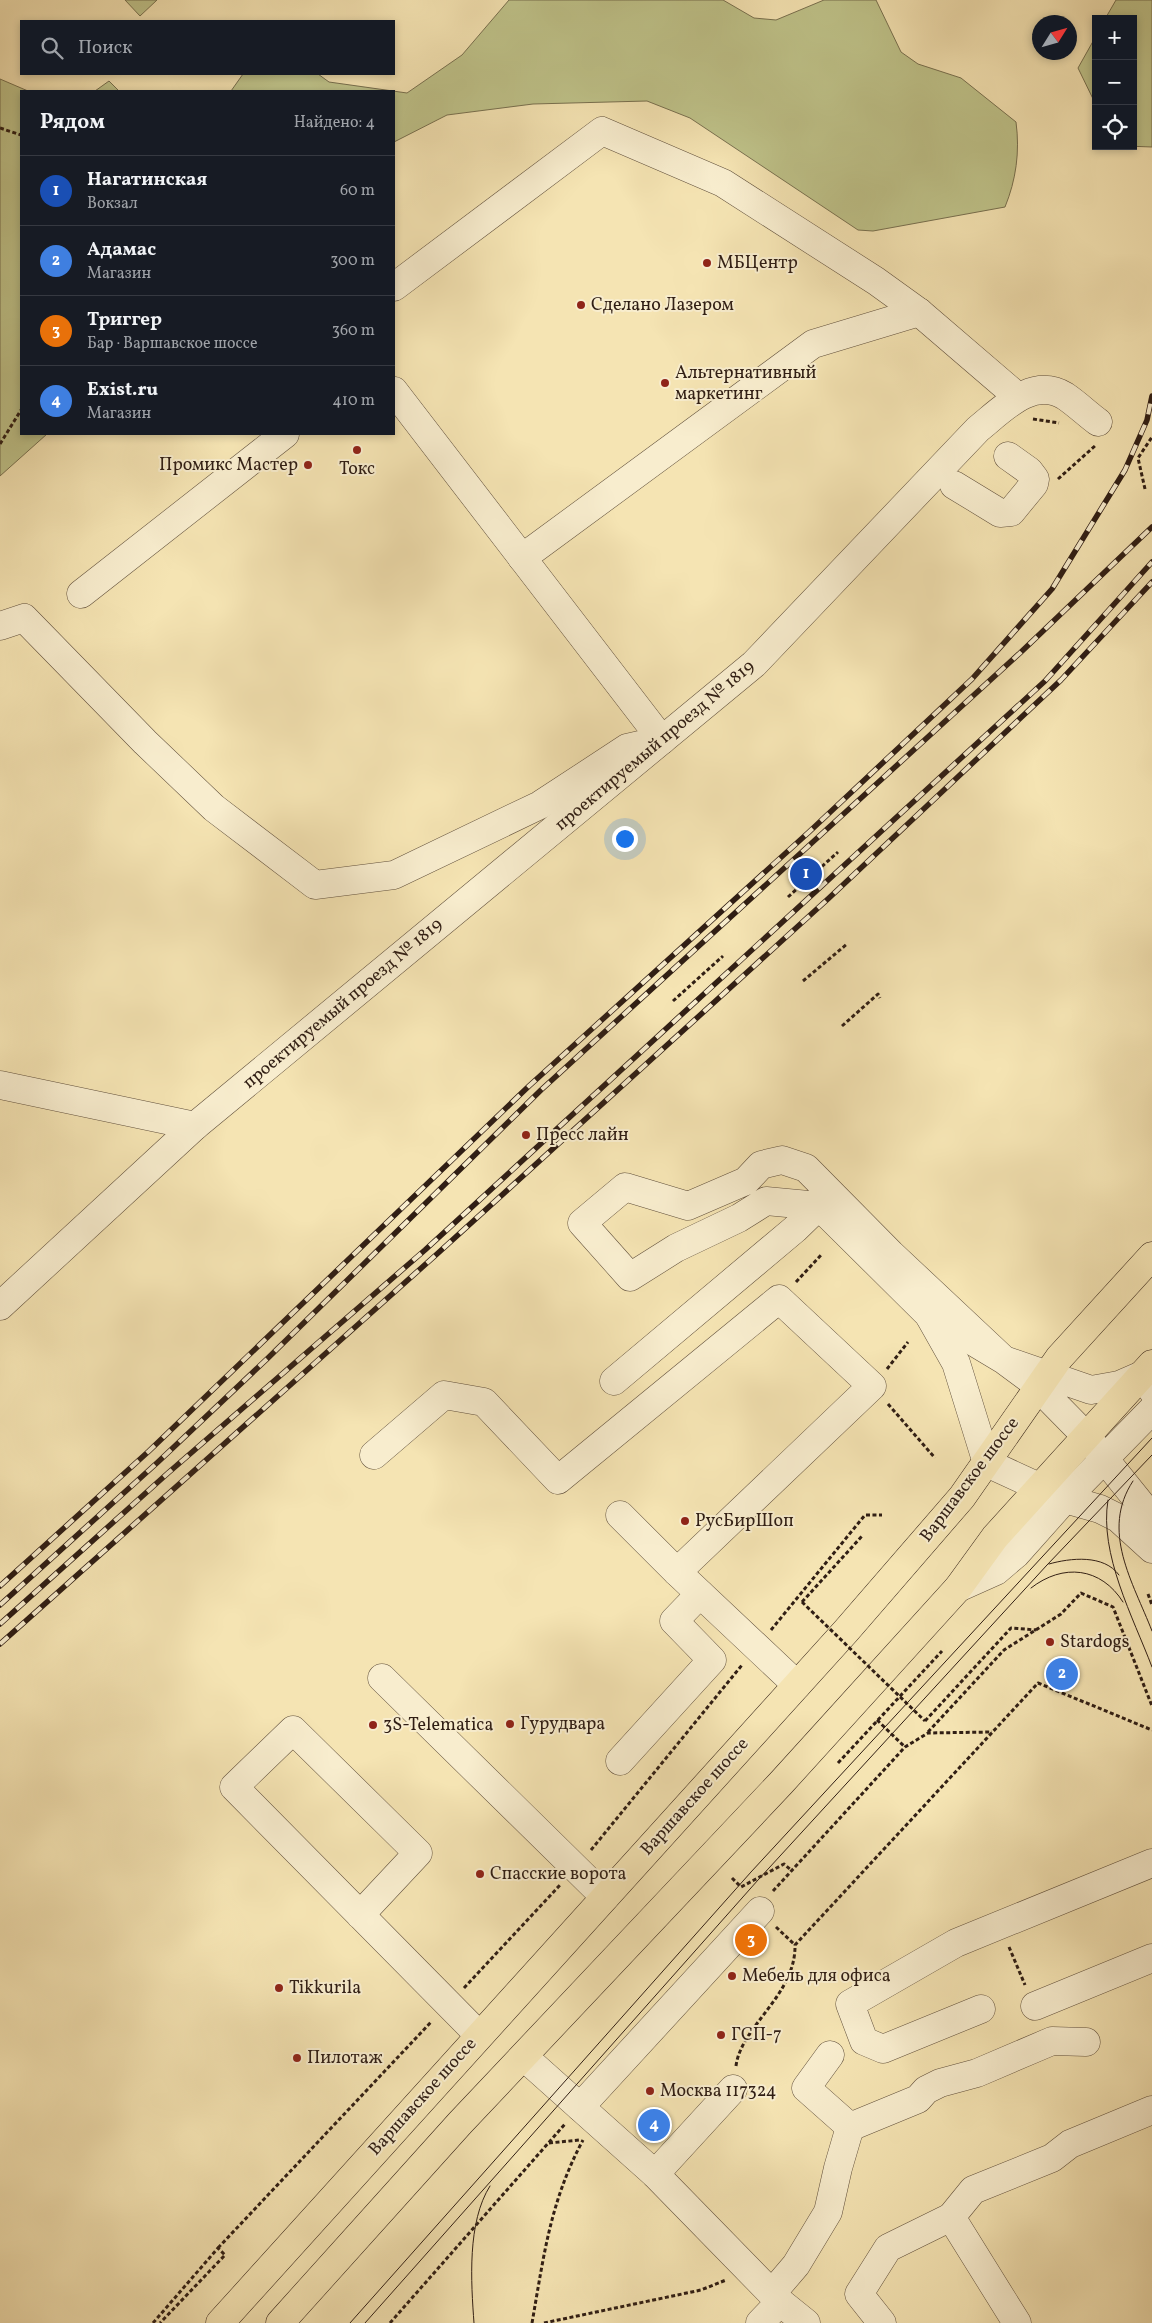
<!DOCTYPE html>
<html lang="ru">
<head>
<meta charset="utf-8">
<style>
	:root { --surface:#171b24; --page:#242831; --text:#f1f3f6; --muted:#9ea1a6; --line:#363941; --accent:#8c9099 }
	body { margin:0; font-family:Vollkorn,serif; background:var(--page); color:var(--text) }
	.controls { position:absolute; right:15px; top:15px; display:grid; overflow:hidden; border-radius:0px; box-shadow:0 2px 8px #0003 }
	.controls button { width:45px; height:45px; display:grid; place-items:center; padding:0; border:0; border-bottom:1px solid var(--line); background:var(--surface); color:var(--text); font:25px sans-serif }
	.compass { position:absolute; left:1032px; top:15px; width:45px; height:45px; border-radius:50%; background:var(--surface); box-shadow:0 2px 8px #0003; rotate:53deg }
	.you { position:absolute; left:624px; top:838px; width:18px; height:18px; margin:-12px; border:4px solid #fff; border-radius:50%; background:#1a73e8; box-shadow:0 0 0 8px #1a73e833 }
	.badge { display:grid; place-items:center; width:32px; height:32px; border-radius:50%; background:var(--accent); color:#fff; font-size:16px; font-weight:700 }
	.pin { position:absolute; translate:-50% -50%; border:2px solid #fff; box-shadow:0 1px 5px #0006 }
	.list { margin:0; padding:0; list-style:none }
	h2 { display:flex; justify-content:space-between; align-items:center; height:65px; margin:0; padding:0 20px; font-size:21px }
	h2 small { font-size:16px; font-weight:400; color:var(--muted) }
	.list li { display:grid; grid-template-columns:32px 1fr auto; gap:15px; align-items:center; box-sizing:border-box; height:70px; padding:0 20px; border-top:1px solid var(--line) }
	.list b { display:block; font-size:19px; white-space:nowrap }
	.list p { margin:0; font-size:16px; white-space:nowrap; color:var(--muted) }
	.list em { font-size:16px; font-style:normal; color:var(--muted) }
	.icon { flex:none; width:28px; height:28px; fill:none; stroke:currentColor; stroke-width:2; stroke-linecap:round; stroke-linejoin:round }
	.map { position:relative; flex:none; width:1152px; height:2323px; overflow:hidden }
	.search { position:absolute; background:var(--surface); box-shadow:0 2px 8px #0003; left:20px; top:20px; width:375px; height:55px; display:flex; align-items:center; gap:12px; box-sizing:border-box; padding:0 18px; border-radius:0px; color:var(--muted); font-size:19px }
	.panel { position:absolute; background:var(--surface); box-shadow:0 2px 8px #0003; left:20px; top:90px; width:375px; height:345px; border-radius:0px }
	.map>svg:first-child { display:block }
	.green { fill:#bfc38a; stroke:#78704f }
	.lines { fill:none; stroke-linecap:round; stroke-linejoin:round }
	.minor-casing { stroke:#61503c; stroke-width:29 }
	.major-casing { stroke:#301e14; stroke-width:29 }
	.path { stroke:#301e14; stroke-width:3; stroke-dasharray:4 2.5; stroke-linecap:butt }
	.minor { stroke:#f8edce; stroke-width:28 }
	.major { stroke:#f5e4b3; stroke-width:28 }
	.tram { stroke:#301e14; stroke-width:1 }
	.rail-casing { stroke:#301e14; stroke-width:5.5 }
	.rail { stroke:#f8edce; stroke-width:4; stroke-dasharray:11; stroke-linecap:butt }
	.path-bridge { stroke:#301e14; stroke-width:3; stroke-dasharray:4 2.5; stroke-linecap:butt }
	.poi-dot { fill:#8f2418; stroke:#f8edce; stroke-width:2 }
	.labels { text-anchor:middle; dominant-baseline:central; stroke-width:4; stroke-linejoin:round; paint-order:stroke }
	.poi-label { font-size:18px; fill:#301e14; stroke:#f8edce; text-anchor:start }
	.street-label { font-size:18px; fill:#301e14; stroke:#f8edce }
</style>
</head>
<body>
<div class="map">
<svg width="1152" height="2323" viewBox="0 0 1152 2323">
	<rect width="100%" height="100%" fill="#f5e4b3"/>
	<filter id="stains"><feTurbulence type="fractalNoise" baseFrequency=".004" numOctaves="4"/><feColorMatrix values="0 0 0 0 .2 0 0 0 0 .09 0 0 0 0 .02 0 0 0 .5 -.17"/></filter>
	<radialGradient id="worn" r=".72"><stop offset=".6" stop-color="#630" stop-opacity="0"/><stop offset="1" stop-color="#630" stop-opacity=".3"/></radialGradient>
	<!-- green -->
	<g class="green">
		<path d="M 125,0 L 157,0 L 140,16 Z"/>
		<path d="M 509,0 L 723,0 L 754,18 L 776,20 L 824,0 L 876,0 L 901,52 L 918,64 L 961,78 L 1016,122 C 1020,152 1016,180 1005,207 L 873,231 L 858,230 L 690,118 L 647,101 L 533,104 L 447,115 L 394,142 L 394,91 L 231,91 L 243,74 L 318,74 L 329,82 L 407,93 L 462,55 Z"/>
		<path d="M 1116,0 L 1152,0 L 1152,147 L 1125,146 L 1133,146 L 1133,19 L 1105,19 Z"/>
		<path d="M 1096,36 L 1096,105 L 1078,68 Z"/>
		<path d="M 0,79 L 28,91 L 21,91 L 21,434 L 47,434 L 0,476 Z"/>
		<path d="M 109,81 L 119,91 L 95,91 Z"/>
	</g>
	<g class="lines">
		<defs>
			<g id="minor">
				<path d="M 394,287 L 602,131 L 723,183 L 876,281 L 919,312 L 1018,397"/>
				<path d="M 954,485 L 1000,513 L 1011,512 L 1034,484 L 1035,479 L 1029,471 L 1008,456"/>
				<path d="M 522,558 L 813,344 L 919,312"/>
				<path d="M 81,594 L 285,434"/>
				<path d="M 0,626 L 24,618 L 145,742 L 214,808 L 315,885 L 394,875 L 540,805 L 627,748 L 662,740 L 394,391"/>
				<path d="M 0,1085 L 195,1126"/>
				<path d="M 0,1306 L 195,1126 L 754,664 L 978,429 C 1002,410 1032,376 1065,396 C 1077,404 1087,414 1098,422"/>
				<path d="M 930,1317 L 956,1363 L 987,1463 L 1065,1499 L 1100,1509 L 1118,1518 L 1152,1549"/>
				<path d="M 614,1381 L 795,1229 L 827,1198"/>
				<path d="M 1152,1390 L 1142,1375 L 1119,1385 L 1091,1390 L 1004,1360 L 891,1254 L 806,1168 L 782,1160 L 761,1165 L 746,1181 L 688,1206 L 625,1187 L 582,1223 L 630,1277 L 676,1248 L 739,1218 L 766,1201 L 819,1206 L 929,1315 L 1004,1360 L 1031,1380 L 1086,1436 L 1152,1518"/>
				<path d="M 374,1455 L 444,1395 L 484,1402 L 558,1480 L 779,1299 L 872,1386 L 677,1572 L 797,1685"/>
				<path d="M 620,1515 L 677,1572"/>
				<path d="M 958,1588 L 996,1571 L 1016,1554 L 1065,1499 L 1152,1410"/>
				<path d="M 382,1678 L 605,1897"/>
				<path d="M 620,1761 L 712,1660 L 674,1621 L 700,1594"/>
				<path d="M 360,1915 L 418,1853 L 293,1730 L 234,1787 L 479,2035"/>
				<path d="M 1035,2006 L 1152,1958"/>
				<path d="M 981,2009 L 883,2049 L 864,2041 L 850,2004 L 956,1943 L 1152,1863"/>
				<path d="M 524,2057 L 655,2174 L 780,2302 L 760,2323"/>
				<path d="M 580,2107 L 760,1911"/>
				<path d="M 850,2127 L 918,2099 L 926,2090 L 940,2083 L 977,2073 L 1052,2041 L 1086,2042"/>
				<path d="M 655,2174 L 733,2089"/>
				<path d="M 951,2217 L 1017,2323"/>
				<path d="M 772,2293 L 796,2265 L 828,2212 L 838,2168 L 850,2127 L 806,2088 L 830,2055"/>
				<path d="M 780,2302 L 806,2323"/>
				<path d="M 882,2323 L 859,2294 L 888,2248 L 951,2217 L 973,2190 L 1052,2158 L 1070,2144 L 1152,2110"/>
			</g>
			<g id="major">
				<path d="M 220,2323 L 846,1631 L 962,1497 L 1059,1358 L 1152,1256"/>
				<path d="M 280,2323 L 460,2123 L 781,1783 L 958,1588 L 995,1537 L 1152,1364"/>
			</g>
		</defs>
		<!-- minor casing -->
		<use href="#minor" class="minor-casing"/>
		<!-- major casing -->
		<use href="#major" class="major-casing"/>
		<!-- path -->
		<g class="path">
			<path d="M 0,128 L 21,135"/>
			<path d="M 1033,419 L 1059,423"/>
			<path d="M 0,444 L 21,410"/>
			<path d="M 1058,479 L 1096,445"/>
			<path d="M 1145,489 L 1138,458 L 1152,437"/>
			<path d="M 788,897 L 838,852"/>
			<path d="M 803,981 L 847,944"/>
			<path d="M 673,1001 L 723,956"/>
			<path d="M 842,1026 L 878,994 L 880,998"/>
			<path d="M 796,1282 L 821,1255"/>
			<path d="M 887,1369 L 908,1342"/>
			<path d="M 888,1404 L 935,1458"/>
			<path d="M 1148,1594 L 1152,1605"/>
			<path d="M 802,1602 L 863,1535"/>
			<path d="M 771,1630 L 865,1515 L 882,1515"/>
			<path d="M 877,1720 L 905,1747"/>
			<path d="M 925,1721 L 1011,1628 L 1036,1630"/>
			<path d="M 928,1732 L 1004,1650 L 1061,1614 L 1081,1593 L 1113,1607 L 1152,1706"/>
			<path d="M 838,1763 L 942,1651"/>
			<path d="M 591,1850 L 742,1665"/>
			<path d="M 732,1878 L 741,1887 L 784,1864 L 791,1870"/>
			<path d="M 773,1891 L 905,1747 L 928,1733 L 992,1732"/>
			<path d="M 776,1927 L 795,1945"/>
			<path d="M 1009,1947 L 1025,1985"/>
			<path d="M 464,1988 L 560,1885"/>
			<path d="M 736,2066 C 741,2026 796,1995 795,1945 L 1038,1683 L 1152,1730"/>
			<path d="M 549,2143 L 580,2140"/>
			<path d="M 218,2248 L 432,2021"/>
			<path d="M 153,2323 L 218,2248 L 225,2255 L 160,2323"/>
			<path d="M 390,2323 L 565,2124"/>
			<path d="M 532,2323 C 544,2255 550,2202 583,2140"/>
			<path d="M 544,2323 L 701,2290 L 726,2280"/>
		</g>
		<!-- minor -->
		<use href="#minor" class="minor"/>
		<!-- major -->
		<use href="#major" class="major"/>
		<!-- tram -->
		<g class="tram">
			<path d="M 1133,1481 C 1100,1531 1133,1582 1152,1631"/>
			<path d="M 1108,1500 C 1099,1554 1133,1617 1152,1667"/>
			<path d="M 1049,1564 C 1070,1558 1104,1554 1119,1575"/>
			<path d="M 1031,1588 C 1063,1563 1101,1567 1123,1602"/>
			<path d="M 350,2323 L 751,1872 L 1152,1438"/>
			<path d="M 365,2323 L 758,1880 L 1047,1565 L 1152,1455"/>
			<path d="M 474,2323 C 471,2282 467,2222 490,2186"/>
		</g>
		<defs>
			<g id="rail">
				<path d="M 0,1586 L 149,1451 L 529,1086 L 809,832 L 972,679 L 1052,589 L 1125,470 L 1147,420 L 1152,396"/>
				<path d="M 0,1605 L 158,1462 L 268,1358 L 541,1090 L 1020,653 L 1152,527"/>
				<path d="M 0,1624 L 168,1473 L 425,1250 L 1045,681 L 1152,562"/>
				<path d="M 0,1644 L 437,1254 L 829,898 L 1061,680 L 1152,582"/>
			</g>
		</defs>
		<!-- rail casing -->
		<use href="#rail" class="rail-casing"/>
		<!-- rail -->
		<use href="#rail" class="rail"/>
		<!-- path-bridge -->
		<path class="path-bridge" d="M 802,1602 L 925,1721"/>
	</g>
	<!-- markers -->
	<g class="poi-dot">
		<circle cx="707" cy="263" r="5"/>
		<circle cx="581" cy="305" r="5"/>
		<circle cx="665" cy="383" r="5"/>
		<circle cx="357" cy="450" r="5"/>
		<circle cx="308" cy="465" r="5"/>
		<circle cx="526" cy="1135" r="5"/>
		<circle cx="685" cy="1521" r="5"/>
		<circle cx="1050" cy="1642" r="5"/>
		<circle cx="510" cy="1724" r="5"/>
		<circle cx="373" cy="1725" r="5"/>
		<circle cx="480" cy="1874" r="5"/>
		<circle cx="732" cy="1976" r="5"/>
		<circle cx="279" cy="1988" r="5"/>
		<circle cx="721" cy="2035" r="5"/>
		<circle cx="297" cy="2058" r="5"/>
		<circle cx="650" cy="2091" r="5"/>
	</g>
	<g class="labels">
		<!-- poi labels -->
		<g class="poi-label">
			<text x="717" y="263">МБЦентр</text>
			<text x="591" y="305">Сделано Лазером</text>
			<text x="675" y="373">Альтернативный<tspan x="675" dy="21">маркетинг</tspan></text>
			<text x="298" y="465" text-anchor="end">Промикс Мастер</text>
			<text x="357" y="469" text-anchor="middle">Токс</text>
			<text x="536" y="1135">Пресс лайн</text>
			<text x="695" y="1521">РусБирШоп</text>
			<text x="1060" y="1642">Stardogs</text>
			<text x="520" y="1724">Гурудвара</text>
			<text x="383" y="1725">3S-Telematica</text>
			<text x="490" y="1874">Спасские ворота</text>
			<text x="742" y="1976">Мебель для офиса</text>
			<text x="289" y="1988">Tikkurila</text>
			<text x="731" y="2035">ГСП-7</text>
			<text x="307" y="2058">Пилотаж</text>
			<text x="660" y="2091">Москва 117324</text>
		</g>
		<!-- street labels -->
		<g class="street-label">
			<text transform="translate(655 746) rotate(-40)">проектируемый проезд № 1819</text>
			<text transform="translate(343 1004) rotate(-40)">проектируемый проезд № 1819</text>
			<text transform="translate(970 1480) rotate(-53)">Варшавское шоссе</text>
			<text transform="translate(695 1797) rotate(-48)">Варшавское шоссе</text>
			<text transform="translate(423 2097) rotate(-48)">Варшавское шоссе</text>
		</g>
	</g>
	<rect width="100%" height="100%" filter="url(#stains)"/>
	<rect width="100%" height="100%" fill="url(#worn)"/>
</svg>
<div class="controls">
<button>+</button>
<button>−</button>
<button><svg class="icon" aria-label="locate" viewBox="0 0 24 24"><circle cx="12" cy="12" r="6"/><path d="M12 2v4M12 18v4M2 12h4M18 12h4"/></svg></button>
</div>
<svg class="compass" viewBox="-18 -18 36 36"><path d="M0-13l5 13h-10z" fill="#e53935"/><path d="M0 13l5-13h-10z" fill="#9ea1a6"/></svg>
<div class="you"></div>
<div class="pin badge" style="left:806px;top:874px;background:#1a4fb4">1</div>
<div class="pin badge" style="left:1062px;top:1674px;background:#3f7fe0">2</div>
<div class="pin badge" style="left:751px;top:1940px;background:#e8710a">3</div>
<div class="pin badge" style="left:654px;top:2125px;background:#3f7fe0">4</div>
<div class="search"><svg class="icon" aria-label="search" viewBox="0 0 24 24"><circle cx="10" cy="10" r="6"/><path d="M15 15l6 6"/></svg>Поиск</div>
<section class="panel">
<h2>Рядом<small>Найдено: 4</small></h2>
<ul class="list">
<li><span class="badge" style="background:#1a4fb4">1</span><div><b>Нагатинская</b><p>Вокзал</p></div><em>60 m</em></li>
<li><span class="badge" style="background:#3f7fe0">2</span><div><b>Адамас</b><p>Магазин</p></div><em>300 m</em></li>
<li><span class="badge" style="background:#e8710a">3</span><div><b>Триггер</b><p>Бар · Варшавское шоссе</p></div><em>360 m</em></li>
<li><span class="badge" style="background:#3f7fe0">4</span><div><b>Exist.ru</b><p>Магазин</p></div><em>410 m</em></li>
</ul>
</section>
</div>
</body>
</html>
